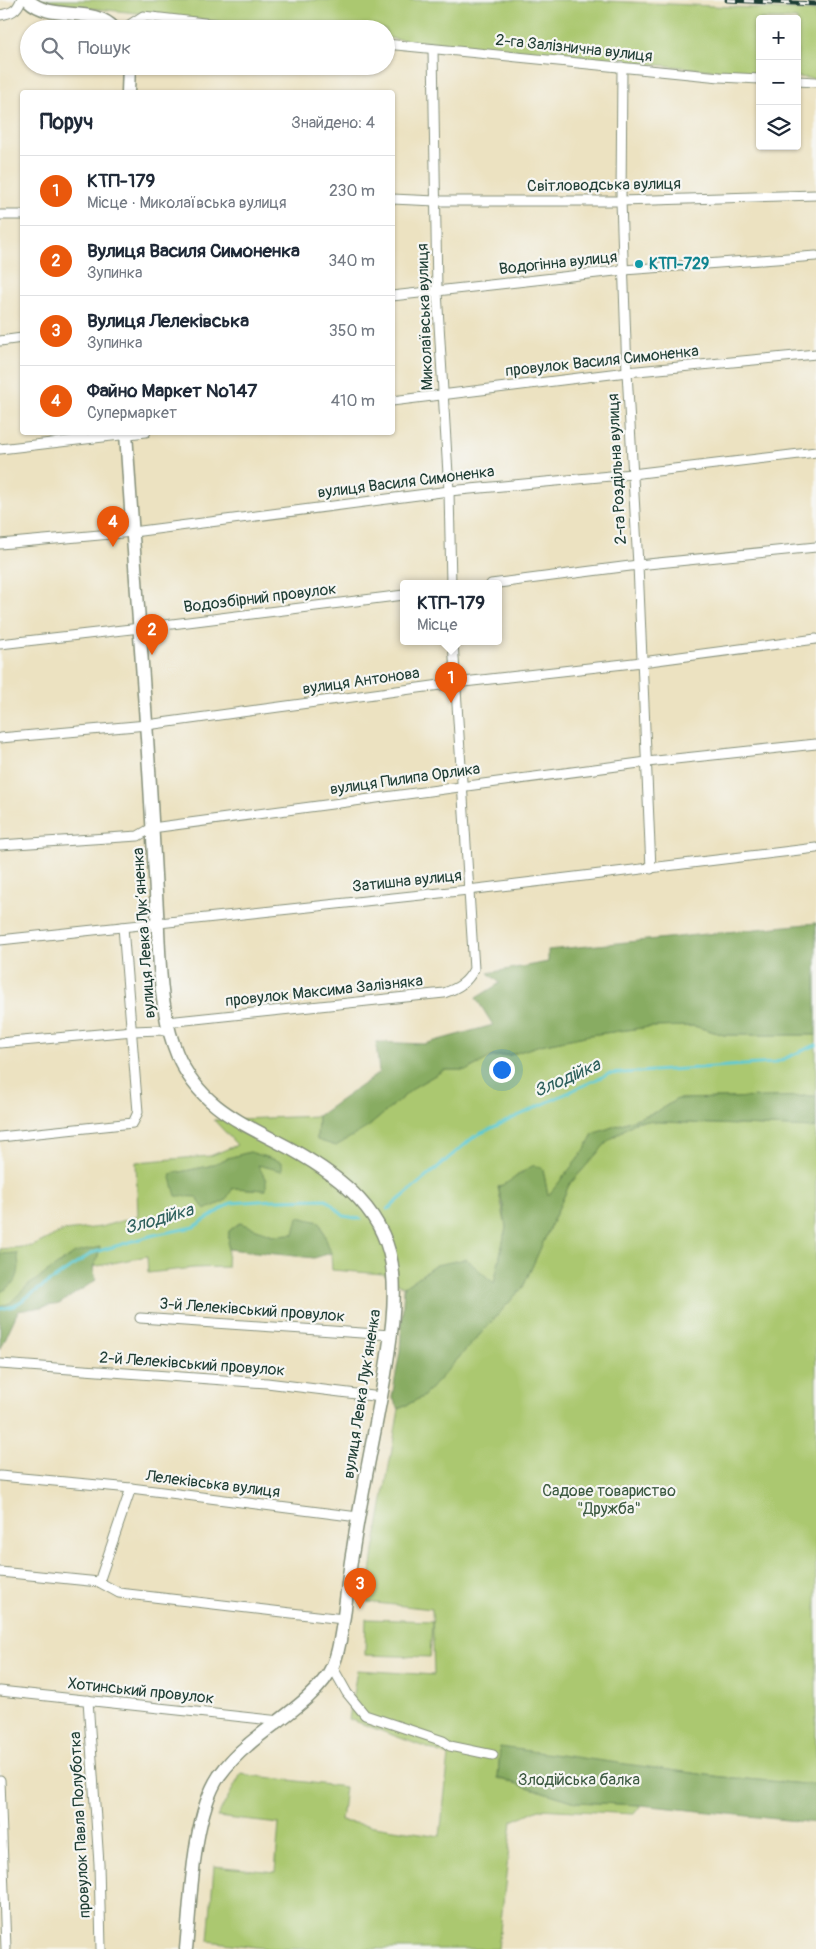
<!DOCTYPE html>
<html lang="uk">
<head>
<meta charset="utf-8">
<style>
	:root { --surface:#fff; --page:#f2f2f3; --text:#1f2937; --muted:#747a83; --line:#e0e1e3; --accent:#ea580c }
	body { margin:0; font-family:Pangolin,sans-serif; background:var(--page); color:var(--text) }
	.controls { position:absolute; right:15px; top:15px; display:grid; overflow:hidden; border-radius:5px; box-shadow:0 1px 4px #0004 }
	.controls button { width:45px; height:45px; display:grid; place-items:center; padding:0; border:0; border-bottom:1px solid var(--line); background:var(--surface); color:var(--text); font:25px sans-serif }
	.you { position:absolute; left:501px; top:1069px; width:18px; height:18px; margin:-12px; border:4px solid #fff; border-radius:50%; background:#1a73e8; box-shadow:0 0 0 8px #1a73e833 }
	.badge { display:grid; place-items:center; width:32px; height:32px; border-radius:50%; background:var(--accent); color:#fff; font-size:16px; font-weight:700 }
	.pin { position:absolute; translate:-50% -41px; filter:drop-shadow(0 1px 2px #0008) }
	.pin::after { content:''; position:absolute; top:26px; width:18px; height:15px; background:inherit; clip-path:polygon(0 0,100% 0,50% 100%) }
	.popup { position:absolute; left:400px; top:580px; width:102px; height:65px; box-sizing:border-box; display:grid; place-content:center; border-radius:5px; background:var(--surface); filter:drop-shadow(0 1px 4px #0005); font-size:16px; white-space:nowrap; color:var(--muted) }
	.popup b { font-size:19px; color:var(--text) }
	.popup::after { content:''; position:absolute; left:50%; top:100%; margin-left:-10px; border:10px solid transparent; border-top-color:var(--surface) }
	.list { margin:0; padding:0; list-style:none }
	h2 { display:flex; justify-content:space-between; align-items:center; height:65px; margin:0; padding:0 20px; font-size:21px }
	h2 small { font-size:16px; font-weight:400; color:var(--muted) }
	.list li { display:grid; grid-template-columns:32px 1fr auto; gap:15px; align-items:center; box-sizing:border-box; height:70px; padding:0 20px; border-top:1px solid var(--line) }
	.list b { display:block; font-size:19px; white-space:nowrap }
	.list p { margin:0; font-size:16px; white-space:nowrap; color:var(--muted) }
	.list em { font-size:16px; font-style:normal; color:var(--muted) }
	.icon { flex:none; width:28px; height:28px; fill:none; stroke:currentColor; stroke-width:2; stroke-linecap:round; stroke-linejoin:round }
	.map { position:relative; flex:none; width:816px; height:1949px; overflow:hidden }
	.search { position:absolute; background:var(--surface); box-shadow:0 1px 4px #0004; left:20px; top:20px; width:375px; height:55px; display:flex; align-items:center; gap:12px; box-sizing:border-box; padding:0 18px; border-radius:28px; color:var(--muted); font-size:19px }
	.panel { position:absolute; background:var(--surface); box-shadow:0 1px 4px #0004; left:20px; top:90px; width:375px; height:345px; border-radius:5px }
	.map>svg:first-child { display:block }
	.green { fill:#abc86f; stroke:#658252; fill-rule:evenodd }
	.forest { fill:#88ac62; stroke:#54744b }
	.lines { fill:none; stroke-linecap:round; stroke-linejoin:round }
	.stream { stroke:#5dcad3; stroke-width:3 }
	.street-casing { stroke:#86907a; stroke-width:11 }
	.secondary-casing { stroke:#86907a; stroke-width:15 }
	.street { stroke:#fff; stroke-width:9 }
	.secondary { stroke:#fff; stroke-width:12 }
	.rail-casing { stroke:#1f3d34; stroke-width:5 }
	.rail { stroke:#f6f6f2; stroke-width:3; stroke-dasharray:9; stroke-linecap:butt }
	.culture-dot { fill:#0f9aa8; stroke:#f6f6f2; stroke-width:2 }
	.labels { text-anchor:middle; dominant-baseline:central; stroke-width:4.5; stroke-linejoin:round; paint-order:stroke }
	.street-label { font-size:16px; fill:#1f3d34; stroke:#f6f6f2 }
	.culture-label { font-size:16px; font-weight:bold; fill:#0d838f; stroke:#f6f6f2; text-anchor:start }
	.park-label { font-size:16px; fill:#3b5940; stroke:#f6f6f2 }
	.water-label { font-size:18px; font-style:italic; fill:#2e605c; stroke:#f6f6f2 }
</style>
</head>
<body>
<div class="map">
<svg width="816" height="1949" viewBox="0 0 816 1949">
	<rect width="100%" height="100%" fill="#f6f6f2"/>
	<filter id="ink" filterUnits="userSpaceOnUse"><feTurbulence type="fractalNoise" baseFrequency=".02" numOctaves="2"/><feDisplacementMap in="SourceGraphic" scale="10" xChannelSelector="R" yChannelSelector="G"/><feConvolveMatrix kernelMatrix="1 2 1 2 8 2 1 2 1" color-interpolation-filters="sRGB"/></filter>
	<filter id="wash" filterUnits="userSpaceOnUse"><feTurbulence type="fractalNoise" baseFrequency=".0096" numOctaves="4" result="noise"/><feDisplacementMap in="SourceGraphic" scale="20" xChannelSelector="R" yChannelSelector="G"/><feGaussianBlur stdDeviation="1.12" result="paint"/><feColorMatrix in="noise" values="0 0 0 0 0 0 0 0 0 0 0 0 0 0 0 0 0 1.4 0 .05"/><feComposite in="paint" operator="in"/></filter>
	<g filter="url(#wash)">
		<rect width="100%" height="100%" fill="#ece2c1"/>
		<!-- green -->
		<g class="green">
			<path d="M 42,0 L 587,0 L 816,11 L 816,79 L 797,77 L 797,19 L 760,19 L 760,75 L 386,38 L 386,29 L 296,29 L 48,4 Z"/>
			<path d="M 694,1026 L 724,1035 L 816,1035 L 816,1096 L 677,1099 L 658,1111 L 593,1134 L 584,1151 L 548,1197 L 543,1169 L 521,1172 L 509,1183 L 498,1187 L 506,1228 L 494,1284 L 436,1265 L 404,1287 L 383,1274 L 332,1270 L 331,1253 L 298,1217 L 295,1234 L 273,1235 L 239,1223 L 229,1231 L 227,1267 L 194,1268 L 148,1273 L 147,1256 L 93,1267 L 97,1260 L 26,1287 L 10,1303 L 0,1307 L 0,1249 L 33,1246 L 63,1231 L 101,1227 L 138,1216 L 136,1162 L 210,1156 L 237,1145 L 214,1120 L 318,1116 L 317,1140 L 368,1127 L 416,1086 L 444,1070 L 467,1070 L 491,1057 L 510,1055 L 540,1045 L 590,1035 L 649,1027 ZM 250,1152 L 266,1190 L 233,1188 L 205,1209 L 196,1197 L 171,1174 L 209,1166 L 228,1158 Z"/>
			<path d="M 637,1121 L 816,1128 L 816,1785 L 722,1777 L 500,1748 L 498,1778 L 576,1802 L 641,1805 L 634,1814 L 539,1809 L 512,1821 L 498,1949 L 271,1949 L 208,1941 L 214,1866 L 275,1872 L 279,1824 L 217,1817 L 241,1774 L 345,1787 L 341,1821 L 440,1836 L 449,1756 L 349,1719 L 357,1670 L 434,1675 L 432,1609 L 367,1602 L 374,1551 L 399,1409 L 424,1396 L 523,1287 L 569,1185 L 609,1140 Z"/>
			<path d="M 366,1619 L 432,1621 L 430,1657 L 365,1655 Z"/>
		</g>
		<!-- forest -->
		<g class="forest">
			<path d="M 816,923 L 816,1035 L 724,1035 L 694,1026 L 649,1027 L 590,1035 L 540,1045 L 510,1055 L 491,1057 L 467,1070 L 444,1070 L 416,1086 L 368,1127 L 336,1146 L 317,1140 L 318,1116 L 379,1073 L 376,1042 L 424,1044 L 493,1025 L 476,998 L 500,983 L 488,973 L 548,962 L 548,950 Z"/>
			<path d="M 816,1096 L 816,1128 L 637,1121 L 609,1140 L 569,1185 L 523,1287 L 424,1396 L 399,1409 L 392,1397 L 400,1351 L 404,1287 L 436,1265 L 466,1259 L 494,1283 L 506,1228 L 503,1205 L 498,1187 C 511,1182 521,1172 534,1165 L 543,1169 L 548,1196 L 584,1151 L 593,1134 L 658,1111 L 677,1099 Z"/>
			<path d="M 250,1152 L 282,1162 L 282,1171 L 258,1165 L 266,1180 L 266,1190 L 233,1188 L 225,1201 L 205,1210 L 196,1197 L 176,1196 L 170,1174 L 209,1166 L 228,1158 Z"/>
			<path d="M 298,1217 L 320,1222 L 331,1253 L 314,1258 L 228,1249 L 229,1231 L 240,1223 L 273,1235 L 294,1234 Z"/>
			<path d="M 100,1247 L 97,1260 L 93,1267 L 96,1280 L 59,1304 L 18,1311 L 0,1350 L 0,1307 L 10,1303 L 26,1287 L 75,1253 Z"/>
			<path d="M 17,1253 C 21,1272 19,1284 0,1292 L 0,1254 Z"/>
			<path d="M 500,1747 L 722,1777 L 816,1785 L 816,1823 L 641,1805 L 576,1802 L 498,1778 Z"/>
		</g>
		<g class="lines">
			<!-- stream -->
			<g class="stream">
				<path d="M 388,1209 L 475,1136 L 608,1074 L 774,1063 L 816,1045"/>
				<path d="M 0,1309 L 14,1306 L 92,1253 L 154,1235 L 194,1227 L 231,1203 L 274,1200 L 326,1199 L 344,1216 L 361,1219"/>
			</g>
		</g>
	</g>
	<g filter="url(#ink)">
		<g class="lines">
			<defs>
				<g id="street">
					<path d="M 0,15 C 11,13 17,11 21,0"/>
					<path d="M 123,29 L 143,16 L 256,29"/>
					<path d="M 386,44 L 720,77 L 760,79"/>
					<path d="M 433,49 L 437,291 L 449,491 L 451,584"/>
					<path d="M 622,67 L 621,201 L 627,372 L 638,565 L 651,869"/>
					<path d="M 797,81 L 816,82"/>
					<path d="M 392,199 L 436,201 L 621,201 L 816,195"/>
					<path d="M 0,215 L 22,215"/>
					<path d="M 392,296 L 624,270 L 816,256"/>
					<path d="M 0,341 L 22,338"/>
					<path d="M 392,401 L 627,372 L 816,354"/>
					<path d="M 0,449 L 146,432"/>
					<path d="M 0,544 L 133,532 L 449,491 L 632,474 L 816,452"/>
					<path d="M 491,584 L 638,565 L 816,547"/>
					<path d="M 0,644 L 140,628 L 404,595"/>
					<path d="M 0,738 L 147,725 L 455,683 L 642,662 L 816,639"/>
					<path d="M 0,845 L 138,836 L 152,828 L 647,762 L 816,744"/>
					<path d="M 0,940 L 468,890 L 816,848"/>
					<path d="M 167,1022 L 444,993 C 458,988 467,983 474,969 L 453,642"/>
					<path d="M 0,1043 L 133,1031 L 160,1030 L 169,1032"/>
					<path d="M 0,1137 L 133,1123 L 138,1112 L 123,927"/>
					<path d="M 140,1318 L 391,1335"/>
					<path d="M 0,1364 L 267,1383 L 381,1397"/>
					<path d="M 0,1476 L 131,1488"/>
					<path d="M 0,1572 L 99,1582 L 131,1488 L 358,1517"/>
					<path d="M 99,1582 L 119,1593 L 343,1619"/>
					<path d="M 333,1668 L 347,1693 L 365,1715 L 443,1741 L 450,1746 L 493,1755"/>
					<path d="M 0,1691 L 280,1721"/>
					<path d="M 88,1700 L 99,1864 L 101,1949"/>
					<path d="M 0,1780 L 6,1949"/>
				</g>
				<g id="secondary">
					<path d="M 28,0 C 52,23 92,4 115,29"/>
					<path d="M 128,92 L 129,66"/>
					<path d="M 126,432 C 134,562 145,691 152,820 C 154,857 156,893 158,930 C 160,972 161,1015 177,1054 C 201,1109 243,1123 291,1149 C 341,1177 388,1212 393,1274 C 396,1307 390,1342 385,1374 C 375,1433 362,1490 353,1549 C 349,1571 347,1593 344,1616 C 341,1632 340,1650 333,1665 C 320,1696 273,1723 248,1745 C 237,1754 227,1765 219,1776 C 192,1817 191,1900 186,1949"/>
				</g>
			</defs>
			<!-- street casing -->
			<use href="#street" class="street-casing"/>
			<!-- secondary casing -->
			<use href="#secondary" class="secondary-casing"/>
			<!-- street -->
			<use href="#street" class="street"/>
			<!-- secondary -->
			<use href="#secondary" class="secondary"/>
			<defs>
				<path id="rail" d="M 727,0 L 816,4"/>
			</defs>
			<!-- rail casing -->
			<use href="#rail" class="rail-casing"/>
			<!-- rail -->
			<use href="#rail" class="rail"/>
		</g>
	</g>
	<!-- markers -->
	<circle class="culture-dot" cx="639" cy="264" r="5"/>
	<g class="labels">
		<!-- street labels -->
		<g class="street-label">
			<text transform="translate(574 48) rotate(6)">2-га Залізнична вулиця</text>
			<text transform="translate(604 185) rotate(-1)">Світловодська вулиця</text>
			<text transform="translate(558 263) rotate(-6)">Водогінна вулиця</text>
			<text transform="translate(425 317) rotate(-92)">Миколаївська вулиця</text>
			<text transform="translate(602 361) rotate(-6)">провулок Василя Симоненка</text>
			<text transform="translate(617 469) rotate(-93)">2-га Роздільна вулиця</text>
			<text transform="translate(406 482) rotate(-7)">вулиця Василя Симоненка</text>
			<text transform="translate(260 598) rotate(-7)">Водозбірний провулок</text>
			<text transform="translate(361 681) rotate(-8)">вулиця Антонова</text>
			<text transform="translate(405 779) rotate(-8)">вулиця Пилипа Орлика</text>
			<text transform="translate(407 881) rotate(-6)">Затишна вулиця</text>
			<text transform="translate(144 933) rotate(-94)">вулиця Левка Лукʼяненка</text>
			<text transform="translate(324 991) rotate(-6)">провулок Максима Залізняка</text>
			<text transform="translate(252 1310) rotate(4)">3-й Лелеківський провулок</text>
			<text transform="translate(192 1364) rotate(4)">2-й Лелеківський провулок</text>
			<text transform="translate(362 1394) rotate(-81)">вулиця Левка Лукʼяненка</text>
			<text transform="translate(213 1484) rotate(7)">Лелеківська вулиця</text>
			<text transform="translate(141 1691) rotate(6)">Хотинський провулок</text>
			<text transform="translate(80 1825) rotate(-93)">провулок Павла Полуботка</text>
		</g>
		<!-- culture labels -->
		<g class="culture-label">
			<text x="649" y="264">КТП-729</text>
		</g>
		<!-- park labels -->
		<g class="park-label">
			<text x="609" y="1491">Садове товариство<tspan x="609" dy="18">"Дружба"</tspan></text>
			<text x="579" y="1780">Злодійська балка</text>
		</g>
		<!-- water labels -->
		<g class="water-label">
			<text transform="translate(567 1078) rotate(-24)">Злодійка</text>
			<text transform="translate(159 1219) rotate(-16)">Злодійка</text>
		</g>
	</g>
</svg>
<div class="controls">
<button>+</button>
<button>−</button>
<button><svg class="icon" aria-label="layers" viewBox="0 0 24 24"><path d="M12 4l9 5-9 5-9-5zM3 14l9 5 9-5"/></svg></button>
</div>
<div class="you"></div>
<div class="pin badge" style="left:451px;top:703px">1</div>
<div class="popup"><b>КТП-179</b>Місце</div>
<div class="pin badge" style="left:152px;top:655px">2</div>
<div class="pin badge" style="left:360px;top:1609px">3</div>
<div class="pin badge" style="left:113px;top:547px">4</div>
<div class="search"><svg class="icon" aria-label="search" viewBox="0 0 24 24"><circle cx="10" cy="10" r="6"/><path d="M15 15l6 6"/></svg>Пошук</div>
<section class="panel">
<h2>Поруч<small>Знайдено: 4</small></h2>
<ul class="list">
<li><span class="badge">1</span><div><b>КТП-179</b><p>Місце · Миколаївська вулиця</p></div><em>230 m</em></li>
<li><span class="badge">2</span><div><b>Вулиця Василя Симоненка</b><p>Зупинка</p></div><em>340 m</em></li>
<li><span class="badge">3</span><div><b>Вулиця Лелеківська</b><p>Зупинка</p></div><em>350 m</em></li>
<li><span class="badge">4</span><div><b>Файно Маркет №147</b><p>Супермаркет</p></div><em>410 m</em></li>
</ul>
</section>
</div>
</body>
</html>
